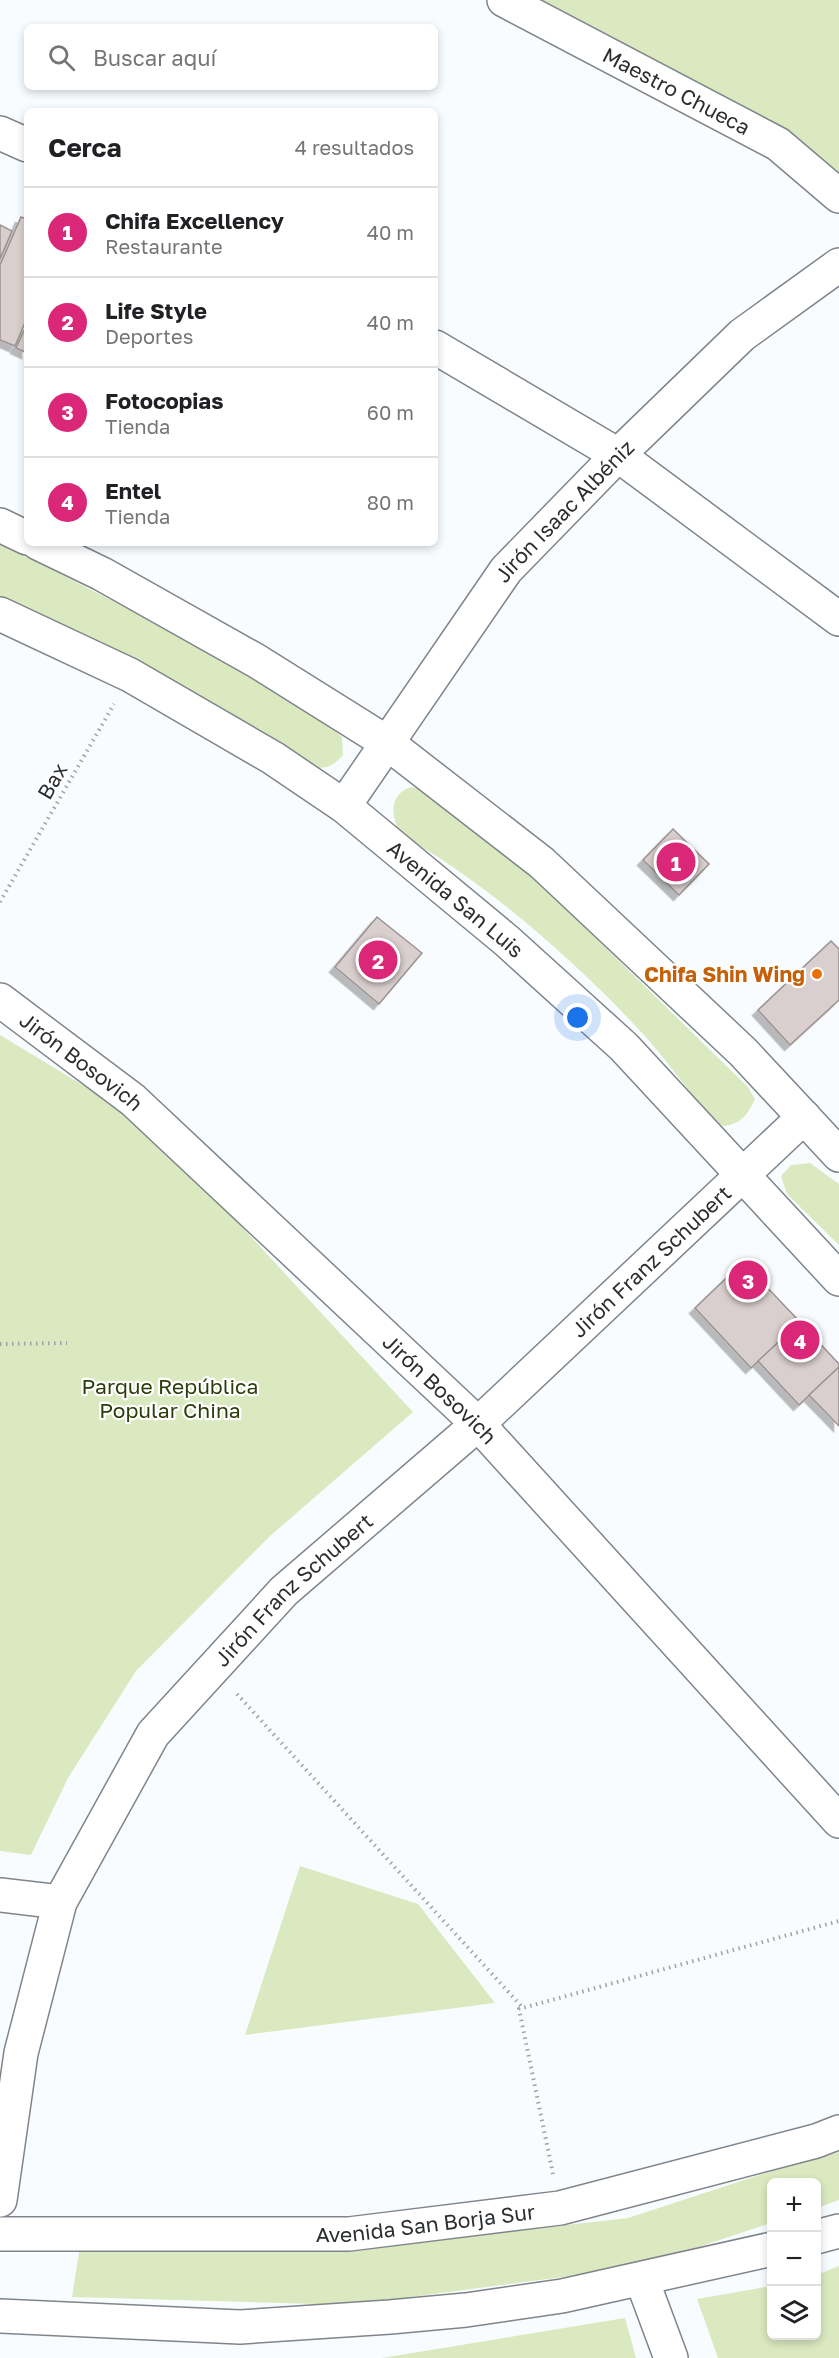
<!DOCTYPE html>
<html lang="es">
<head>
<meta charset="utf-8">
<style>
	:root { --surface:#fff; --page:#f6f6f6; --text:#202124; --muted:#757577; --line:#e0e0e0; --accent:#db2777 }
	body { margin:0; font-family:"Golos Text",sans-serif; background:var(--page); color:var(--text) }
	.controls { position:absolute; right:18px; bottom:18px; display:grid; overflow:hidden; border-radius:9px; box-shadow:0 3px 9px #0003 }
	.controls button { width:54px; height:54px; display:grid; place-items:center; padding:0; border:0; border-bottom:2px solid var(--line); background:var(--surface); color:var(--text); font:30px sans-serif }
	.you { position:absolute; left:578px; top:1018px; width:21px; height:21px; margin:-15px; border:4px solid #fff; border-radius:50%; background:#1a73e8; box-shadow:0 0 0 9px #1a73e833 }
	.badge { display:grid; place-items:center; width:39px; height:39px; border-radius:50%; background:var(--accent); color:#fff; font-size:20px; font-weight:700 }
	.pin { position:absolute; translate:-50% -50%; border:3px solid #fff; box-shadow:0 2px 6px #0006 }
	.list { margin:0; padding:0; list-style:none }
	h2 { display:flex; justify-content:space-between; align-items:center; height:78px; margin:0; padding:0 24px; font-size:26px }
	h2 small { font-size:20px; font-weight:400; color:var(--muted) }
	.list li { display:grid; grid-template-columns:39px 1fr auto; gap:18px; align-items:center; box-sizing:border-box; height:90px; padding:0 24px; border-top:2px solid var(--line) }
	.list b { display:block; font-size:22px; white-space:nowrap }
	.list p { margin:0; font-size:20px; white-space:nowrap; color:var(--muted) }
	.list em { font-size:20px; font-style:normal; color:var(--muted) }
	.icon { flex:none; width:33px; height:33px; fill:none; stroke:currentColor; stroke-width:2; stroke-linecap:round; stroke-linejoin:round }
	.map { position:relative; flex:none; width:839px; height:2358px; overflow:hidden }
	.search { position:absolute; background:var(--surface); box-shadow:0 3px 9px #0003; left:24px; top:24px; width:414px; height:66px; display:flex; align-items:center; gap:15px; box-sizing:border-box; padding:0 21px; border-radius:9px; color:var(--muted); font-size:22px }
	.panel { position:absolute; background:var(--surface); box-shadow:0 3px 9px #0003; left:24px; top:108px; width:414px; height:438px; border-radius:9px }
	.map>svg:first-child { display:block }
	.green { fill:#dae9c0 }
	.building { fill:#d9cfce; stroke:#9b9291; stroke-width:1.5; filter:url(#shadow) }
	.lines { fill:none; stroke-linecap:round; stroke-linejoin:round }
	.street-casing { stroke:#7f858b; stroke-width:36 }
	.secondary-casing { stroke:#7f858b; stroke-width:36 }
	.path { stroke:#a0a3a5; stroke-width:4; stroke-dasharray:1.5 4.5; stroke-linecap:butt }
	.street { stroke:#fff; stroke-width:33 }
	.secondary { stroke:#fff; stroke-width:33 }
	.food-dot { fill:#e8710a; stroke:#fff; stroke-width:2 }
	.labels { text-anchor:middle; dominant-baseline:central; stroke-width:4.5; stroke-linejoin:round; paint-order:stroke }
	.street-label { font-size:21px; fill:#2b2e30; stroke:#fff }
	.food-label { font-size:21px; font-weight:bold; fill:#c56008; stroke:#fff; text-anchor:end }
	.park-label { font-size:21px; fill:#2e3c0b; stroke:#fff }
</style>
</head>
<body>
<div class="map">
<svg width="839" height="2358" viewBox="0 0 839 2358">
	<defs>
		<filter id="shadow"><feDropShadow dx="-5.5" dy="5.5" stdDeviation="0" flood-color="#0004"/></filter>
	</defs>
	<rect width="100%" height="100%" fill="#f9fcfe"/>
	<!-- green -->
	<g class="green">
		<path d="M 536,0 L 839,0 L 839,180 Z"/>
		<path d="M 0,544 C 62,574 122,606 183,638 C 238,667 294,696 342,737 L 343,755 C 334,765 327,770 313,767 L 226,710 L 93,639 L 0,598 Z"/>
		<path d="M 411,787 L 422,790 L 527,871 L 748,1087 L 755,1099 C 748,1114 741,1125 722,1126 C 695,1102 675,1071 651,1043 C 585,969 488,883 401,835 C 391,816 388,795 411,787 Z"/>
		<path d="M 0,1035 L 119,1107 L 228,1212 L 413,1412 L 269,1537 L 136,1671 L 68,1778 L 31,1855 L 0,1851 Z"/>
		<path d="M 810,1163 L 839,1184 L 839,1245 L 787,1194 L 781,1176 L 791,1165 Z"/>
		<path d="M 300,1866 L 418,1904 L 495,2003 L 245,2035 Z"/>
		<path d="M 839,2149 L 839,2200 L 817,2208 L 816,2182 L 772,2182 L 771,2223 L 638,2267 L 350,2305 L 72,2297 L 79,2252 L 350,2250 L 628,2218 Z"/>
		<path d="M 839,2266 L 839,2358 L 718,2358 L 697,2299 L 771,2286 L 772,2336 L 816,2336 L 817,2275 Z"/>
		<path d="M 625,2318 L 636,2358 L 382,2358 Z"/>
	</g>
	<!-- building -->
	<g class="building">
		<path d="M 21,217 L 27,219 L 27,318 L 15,346 L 0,340 L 0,265 Z"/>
		<path d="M 0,225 L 12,231 L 0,259 Z"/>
		<path d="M 27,324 L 27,353 L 16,348 Z"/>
		<path d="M 673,829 L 709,864 L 679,895 L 643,860 Z"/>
		<path d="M 377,917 L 422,953 L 379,1004 L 335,967 Z"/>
		<path d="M 831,941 L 839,949 L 839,1000 L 790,1045 L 758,1010 Z"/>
		<path d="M 743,1262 L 800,1322 L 751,1368 L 695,1308 Z"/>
		<path d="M 800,1322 L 839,1364 L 839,1367 L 799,1405 L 758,1361 Z"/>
		<path d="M 839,1367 L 839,1426 L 809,1395 Z"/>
	</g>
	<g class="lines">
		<defs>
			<g id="street">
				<path id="s1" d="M 504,0 L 778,144 L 839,196"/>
				<path d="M 0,133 L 27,145"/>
				<path d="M 435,347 L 618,455 L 839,619"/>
				<path id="s2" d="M 344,806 L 506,570 L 618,455 L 742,335 L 839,265"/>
				<path id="s3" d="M 0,1000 L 133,1100 L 478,1424 L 839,1821"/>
				<path d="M 0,1895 L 60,1902"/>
				<path id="s4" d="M 0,2200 L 21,2053 L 60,1902 L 153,1734 L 284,1591 L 478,1424 L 804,1117"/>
				<path d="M 642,2280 L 671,2358"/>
			</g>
			<g id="secondary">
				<path d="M 0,525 L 27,538"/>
				<path d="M 38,543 L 102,574 L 255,660 L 386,742 L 542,863 L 743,1052 L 839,1155"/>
				<path id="s5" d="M 0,614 L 130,675 L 273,758 L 344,806 L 507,941 L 624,1047 L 839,1279"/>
				<path id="s6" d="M 0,2234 L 349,2234 L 560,2208 L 816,2141 L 839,2132"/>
				<path d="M 816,2237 L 839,2231"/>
				<path d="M 0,2316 L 240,2327 L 390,2317 L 466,2310 L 562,2296 L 772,2249"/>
			</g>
		</defs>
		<!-- street casing -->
		<use href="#street" class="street-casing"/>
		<!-- secondary casing -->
		<use href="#secondary" class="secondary-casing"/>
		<!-- path -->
		<g class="path">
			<path d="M 0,902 L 114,704"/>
			<path d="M 0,1344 L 67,1343"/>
			<path d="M 237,1694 L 523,2008"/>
			<path d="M 553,2174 L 519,2009 L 839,1921"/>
		</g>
		<!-- street -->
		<use href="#street" class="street"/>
		<!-- secondary -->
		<use href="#secondary" class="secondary"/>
	</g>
	<!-- markers -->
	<circle class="food-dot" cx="817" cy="974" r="6"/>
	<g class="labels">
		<!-- street labels -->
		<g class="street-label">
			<text stroke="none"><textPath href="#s1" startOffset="195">Maestro Chueca</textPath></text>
			<text stroke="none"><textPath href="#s2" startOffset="369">Jirón Isaac Albéniz</textPath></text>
			<text transform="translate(52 781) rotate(-60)">Bax</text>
			<text stroke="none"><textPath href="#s5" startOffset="540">Avenida San Luis</textPath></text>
			<text stroke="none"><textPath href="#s3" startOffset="102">Jirón Bosovich</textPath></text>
			<text stroke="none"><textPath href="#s4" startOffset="1184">Jirón Franz Schubert</textPath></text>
			<text stroke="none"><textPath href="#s3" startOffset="588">Jirón Bosovich</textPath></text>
			<text stroke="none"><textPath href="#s4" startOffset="698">Jirón Franz Schubert</textPath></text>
			<text stroke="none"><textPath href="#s6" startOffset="426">Avenida San Borja Sur</textPath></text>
		</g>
		<!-- food labels -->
		<g class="food-label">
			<text x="805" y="974">Chifa Shin Wing</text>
		</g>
		<!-- park labels -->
		<g class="park-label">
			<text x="170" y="1386">Parque República<tspan x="170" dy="24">Popular China</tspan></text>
		</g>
	</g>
</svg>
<div class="controls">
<button>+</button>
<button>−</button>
<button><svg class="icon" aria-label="layers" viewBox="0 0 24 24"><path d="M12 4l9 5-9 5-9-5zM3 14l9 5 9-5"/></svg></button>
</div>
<div class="you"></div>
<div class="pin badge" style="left:676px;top:862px">1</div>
<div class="pin badge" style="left:378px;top:960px">2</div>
<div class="pin badge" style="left:748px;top:1280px">3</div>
<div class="pin badge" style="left:800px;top:1340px">4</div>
<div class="search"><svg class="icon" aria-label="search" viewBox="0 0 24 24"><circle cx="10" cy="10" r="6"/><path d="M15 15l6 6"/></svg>Buscar aquí</div>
<section class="panel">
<h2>Cerca<small>4 resultados</small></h2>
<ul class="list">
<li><span class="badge">1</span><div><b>Chifa Excellency</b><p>Restaurante</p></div><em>40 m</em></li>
<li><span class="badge">2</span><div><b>Life Style</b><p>Deportes</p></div><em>40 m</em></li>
<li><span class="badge">3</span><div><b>Fotocopias</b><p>Tienda</p></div><em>60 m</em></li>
<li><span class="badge">4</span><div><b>Entel</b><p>Tienda</p></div><em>80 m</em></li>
</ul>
</section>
</div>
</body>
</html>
